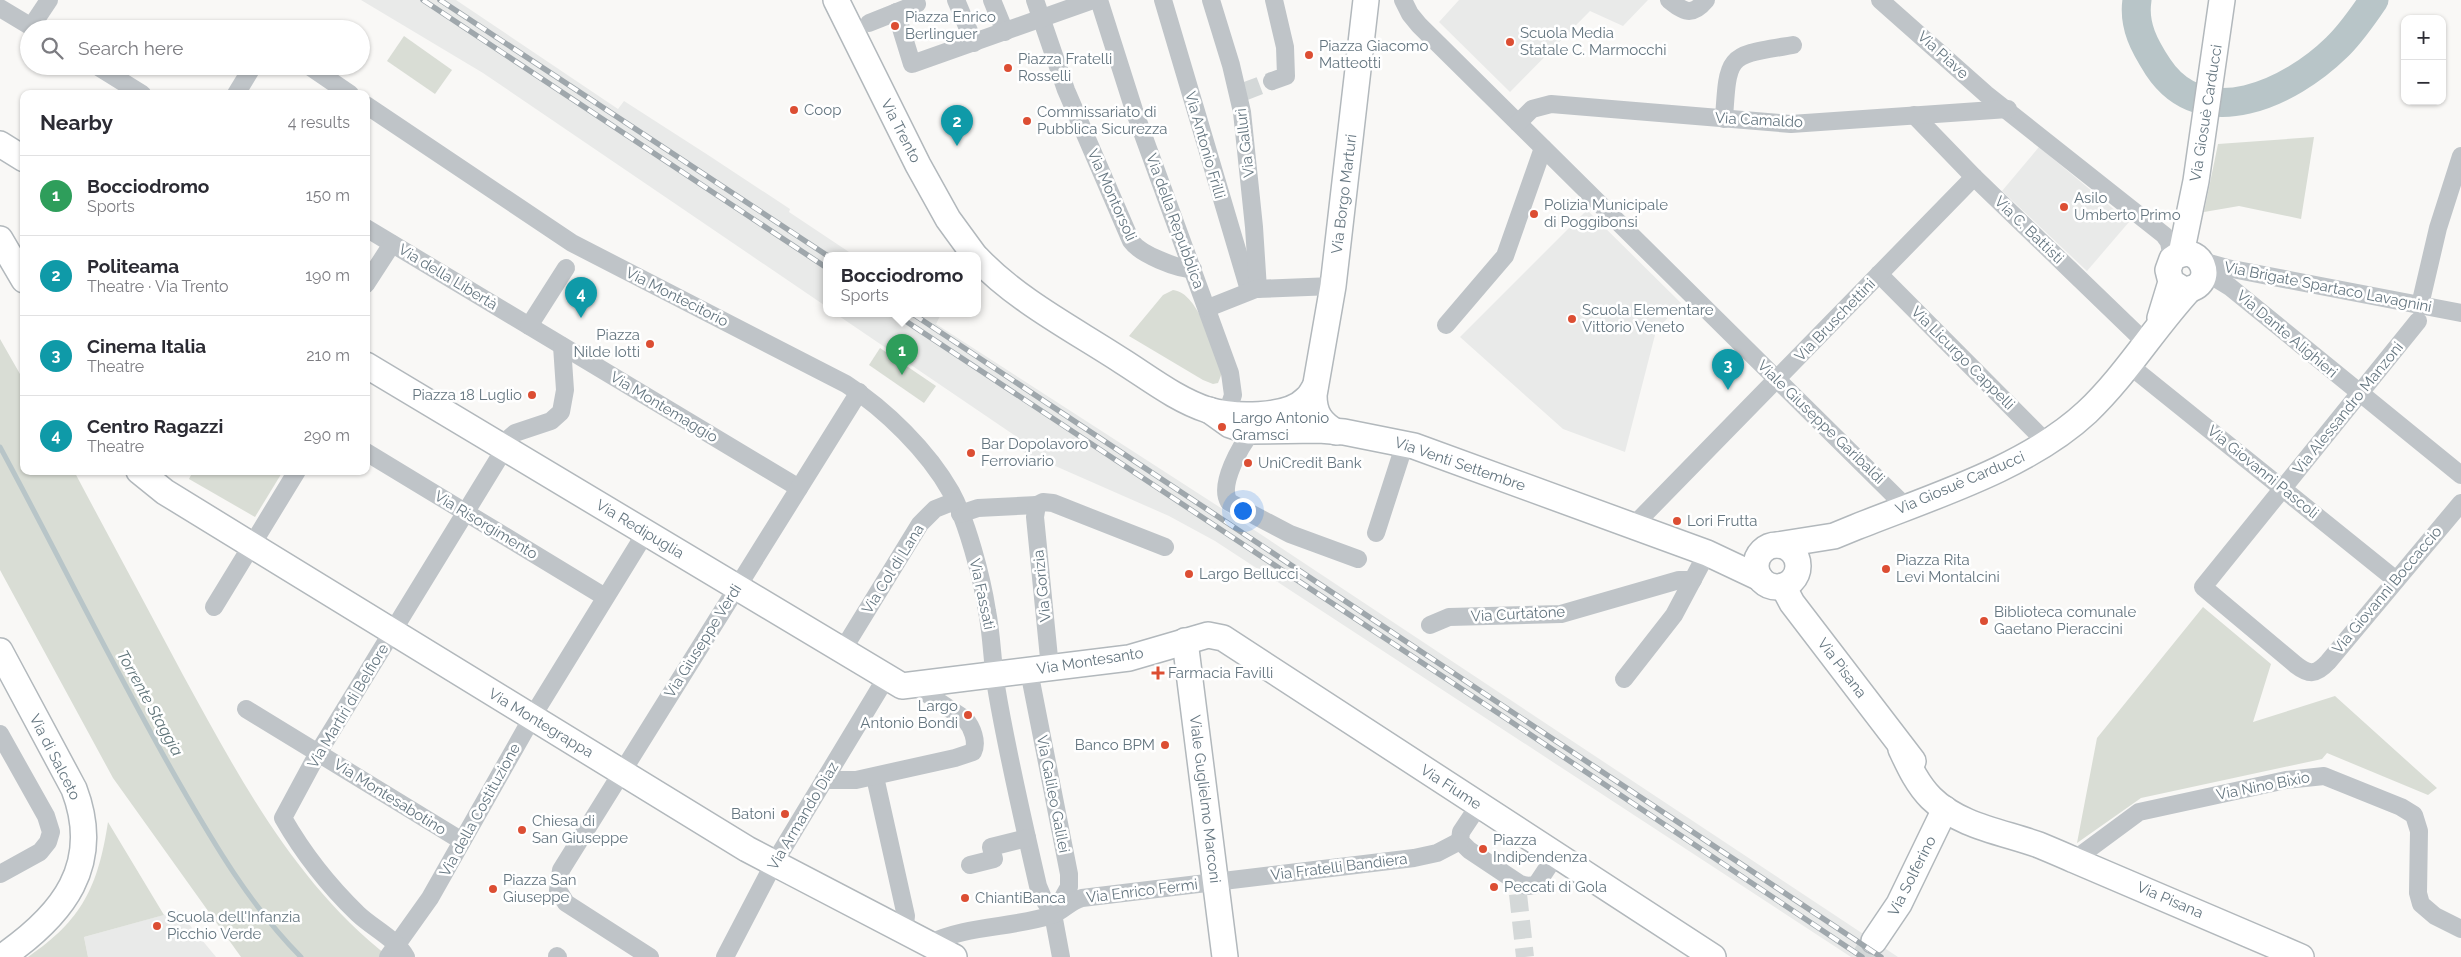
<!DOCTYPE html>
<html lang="en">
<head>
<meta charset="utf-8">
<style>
	:root { --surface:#fff; --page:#f2f2f3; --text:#2b2b33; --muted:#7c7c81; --line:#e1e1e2; --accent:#db2777 }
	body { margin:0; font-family:Raleway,sans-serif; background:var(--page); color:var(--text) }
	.controls { position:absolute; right:15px; top:15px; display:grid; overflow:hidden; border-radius:10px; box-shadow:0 1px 4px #0004 }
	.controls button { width:45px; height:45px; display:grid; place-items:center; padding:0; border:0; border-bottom:1px solid var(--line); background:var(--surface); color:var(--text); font:25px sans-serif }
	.you { position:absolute; left:1242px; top:510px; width:18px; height:18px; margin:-12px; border:4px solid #fff; border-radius:50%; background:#1a73e8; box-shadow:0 0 0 8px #1a73e833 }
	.badge { display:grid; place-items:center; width:32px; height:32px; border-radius:50%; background:var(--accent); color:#fff; font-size:16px; font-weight:700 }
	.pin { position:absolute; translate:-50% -41px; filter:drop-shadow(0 1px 2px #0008) }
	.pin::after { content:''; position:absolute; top:26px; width:18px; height:15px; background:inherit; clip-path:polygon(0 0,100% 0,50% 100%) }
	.popup { position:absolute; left:823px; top:252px; width:158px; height:65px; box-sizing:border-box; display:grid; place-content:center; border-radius:10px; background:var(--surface); filter:drop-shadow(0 1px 4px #0005); font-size:16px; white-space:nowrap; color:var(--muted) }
	.popup b { font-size:19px; color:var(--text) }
	.popup::after { content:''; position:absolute; left:50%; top:100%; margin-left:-10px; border:10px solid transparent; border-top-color:var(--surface) }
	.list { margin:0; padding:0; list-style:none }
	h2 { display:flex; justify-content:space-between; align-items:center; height:65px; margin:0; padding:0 20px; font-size:21px }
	h2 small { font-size:16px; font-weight:400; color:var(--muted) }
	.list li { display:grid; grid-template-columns:32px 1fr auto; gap:15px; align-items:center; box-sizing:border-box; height:80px; padding:0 20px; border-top:1px solid var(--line) }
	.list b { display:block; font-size:19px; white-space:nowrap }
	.list p { margin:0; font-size:16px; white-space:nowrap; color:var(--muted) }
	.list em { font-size:16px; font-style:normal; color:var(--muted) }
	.icon { flex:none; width:28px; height:28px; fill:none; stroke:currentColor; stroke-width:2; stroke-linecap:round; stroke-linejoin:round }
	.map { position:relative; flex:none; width:2461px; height:957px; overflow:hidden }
	.search { position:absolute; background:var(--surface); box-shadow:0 1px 4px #0004; left:20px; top:20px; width:350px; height:55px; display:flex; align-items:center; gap:12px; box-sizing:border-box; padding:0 18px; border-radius:28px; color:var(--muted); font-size:19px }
	.panel { position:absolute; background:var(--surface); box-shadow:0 1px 4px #0004; left:20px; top:90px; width:350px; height:385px; border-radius:10px }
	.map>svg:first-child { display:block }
	.built { fill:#e9eae9 }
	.green { fill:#d9ddd5 }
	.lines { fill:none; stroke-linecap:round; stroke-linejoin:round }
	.stream { stroke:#b8c5c8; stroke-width:5 }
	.river { stroke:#b8c5c8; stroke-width:29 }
	.street-tunnel { stroke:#d4d8d8; stroke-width:18; stroke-dasharray:18 9; stroke-linecap:butt }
	.secondary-tunnel { stroke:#d4d8d8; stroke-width:25; stroke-dasharray:25 12; stroke-linecap:butt }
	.secondary-casing { stroke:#b2b8bc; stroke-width:28 }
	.street { stroke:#bfc4c8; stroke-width:18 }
	.secondary { stroke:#fff; stroke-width:25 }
	.rail-casing { stroke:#9fa7ac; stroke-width:5.5 }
	.rail { stroke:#fff; stroke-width:4; stroke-dasharray:11; stroke-linecap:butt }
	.poi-dot { fill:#dc4e33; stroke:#fff; stroke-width:2 }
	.labels { text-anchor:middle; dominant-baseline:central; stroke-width:5; stroke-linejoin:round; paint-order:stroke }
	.poi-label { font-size:15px; fill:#657680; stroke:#fff; text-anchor:start }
	.street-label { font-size:15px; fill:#657680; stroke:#fff }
	.water-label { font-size:16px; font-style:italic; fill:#60757a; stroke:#fff }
</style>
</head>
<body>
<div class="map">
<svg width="2461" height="957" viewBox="0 0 2461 957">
	<rect width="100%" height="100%" fill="#f9f8f6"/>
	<!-- built -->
	<g class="built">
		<path d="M 361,0 L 456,0 L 618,109 L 624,101 L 708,155 L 790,209 L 789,212 L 855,256 L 827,256 L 827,307 L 483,73 Z"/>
		<path d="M 1459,0 L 1648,0 L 1623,26 L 1590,11 L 1510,92 L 1439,22 Z"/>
		<path d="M 2039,147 L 2129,222 L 2087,271 L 2002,191 Z"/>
		<path d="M 1587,210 L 1681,303 L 1656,331 L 1625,452 L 1563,429 L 1460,337 Z"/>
		<path d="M 836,314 L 941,314 L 936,324 L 1224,510 L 1898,957 L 1851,957 L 1215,541 L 1169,516 L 1012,447 L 1017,437 Z"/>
		<path d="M 178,911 L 216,957 L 88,957 L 84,937 Z"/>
	</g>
	<!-- green -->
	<g class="green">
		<path d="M 404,36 L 452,70 L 435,94 L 387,61 Z"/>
		<path d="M 2314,137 L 2301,219 L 2239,206 L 2204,212 L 2218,144 Z"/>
		<path d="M 1173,290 C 1200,293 1213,351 1222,373 L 1218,383 L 1213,384 L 1203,380 L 1129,336 L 1163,295 Z"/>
		<path d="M 0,339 L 24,381 L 24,471 L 74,471 C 110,539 147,607 183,675 C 239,777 295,884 389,957 L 241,957 L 113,778 L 0,570 Z"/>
		<path d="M 880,348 L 936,386 L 924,403 L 869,365 Z"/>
		<path d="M 193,471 L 283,471 L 255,517 L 189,479 Z"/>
		<path d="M 2203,607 L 2271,664 L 2253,722 L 2335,696 L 2437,788 L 2428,795 L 2327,753 L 2322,759 L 2141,798 L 2077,843 L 2097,738 Z"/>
		<path d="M 108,822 L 164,915 L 84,937 L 88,957 L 28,957 C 82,920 98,887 108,822 Z"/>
	</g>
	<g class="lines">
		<!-- stream -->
		<path class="stream" d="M 0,447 C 60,558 115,671 178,781 C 213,842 251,907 301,957"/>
		<!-- river -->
		<path class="river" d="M 2137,0 C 2133,26 2145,47 2158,67 C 2203,135 2291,92 2336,48 C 2351,34 2362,17 2374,0"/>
		<!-- street-tunnel -->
		<g class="street-tunnel">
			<path d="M 1243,92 L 1272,81"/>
			<path d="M 1518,894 L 1525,957"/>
		</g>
		<!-- secondary-tunnel -->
		<path class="secondary-tunnel" d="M 1864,957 L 1874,941"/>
		<defs>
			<g id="secondary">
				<path d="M 836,0 L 918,165 L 948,219 L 975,256"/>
				<path d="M 0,144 L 24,159"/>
				<path d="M 0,239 L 24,280"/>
				<path d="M 2181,254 L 2196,181 L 2222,0"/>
				<path d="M 977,258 C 1018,301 1073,329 1122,361 C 1149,378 1177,400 1208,410 C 1232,417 1287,419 1306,399 C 1310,396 1312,391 1315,387"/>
				<path d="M 2160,318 L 2171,282 L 2168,270 L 2172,259 C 2200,237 2221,287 2184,290 L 2171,282"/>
				<path d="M 366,365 L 902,686 L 1129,658 L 1208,635 L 1223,638 L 1713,957"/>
				<path d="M 1209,410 L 1230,425 L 1248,431 L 1319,430 L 1344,432 L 1414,446 L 1707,553 L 1760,578"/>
				<path d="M 1336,432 C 1321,423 1314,414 1314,395 L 1333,286 L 1366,0"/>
				<path d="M 139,471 L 165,492 L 747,849 L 954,957"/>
				<path d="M 1778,545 L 1834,536 L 1856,527 C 1931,497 2027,468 2087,412 C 2126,375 2153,329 2190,289"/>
				<circle cx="1777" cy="566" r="21"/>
				<path d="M 1783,586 L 1792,603 L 1913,761"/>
				<path d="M 1185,641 L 1225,957"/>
				<path d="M 0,651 L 74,789 C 103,865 63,915 2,957"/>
				<path d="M 1901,749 C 1909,766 1917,784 1931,798 C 1959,826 2003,832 2039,845 C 2051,850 2063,855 2074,860 L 2301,957"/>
				<path d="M 1874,941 L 1899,904 L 1945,809"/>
			</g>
		</defs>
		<!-- secondary casing -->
		<use href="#secondary" class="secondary-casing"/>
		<!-- street -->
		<g class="street">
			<path d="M 956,0 L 974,43"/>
			<path d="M 992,0 L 1005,32"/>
			<path d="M 1035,0 L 1066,90 L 1131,241 C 1140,254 1177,269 1193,269"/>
			<path d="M 1099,0 L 1134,110 L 1230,373 L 1233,395 L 1227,413"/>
			<path d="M 1163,0 L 1249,290"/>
			<path d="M 1211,0 L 1231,65 L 1242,112 L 1254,227 L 1258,289"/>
			<path d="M 1403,0 L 1410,14 L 1419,25 L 1906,507"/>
			<path d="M 1669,0 C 1684,12 1692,17 1706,0"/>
			<path d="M 1880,0 L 1986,94 L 2164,235 L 2169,242 L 2172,259"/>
			<path d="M 0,8 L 35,29"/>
			<path d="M 896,12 L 912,64 L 1093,0"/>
			<path d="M 869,23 L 917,4"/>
			<path d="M 31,27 L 49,0"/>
			<path d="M 97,66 L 142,94"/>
			<path d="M 309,66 L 350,94"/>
			<path d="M 1272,81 L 1286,76 L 1285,47 L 1274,0"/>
			<path d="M 236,94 L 253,66"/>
			<path d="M 366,105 L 572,243 L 846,384 C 885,409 928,451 951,492 C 967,521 982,578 987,611 C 992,636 992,661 996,686 C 1007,753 1023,820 1038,886 L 1043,898 L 1053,914 L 1061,957"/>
			<path d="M 1914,115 L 1974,177 L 2146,343"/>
			<path d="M 1724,119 C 1728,52 1728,56 1793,45"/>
			<path d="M 1518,123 L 1532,109 L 1551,104 L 1791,124 L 2008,109"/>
			<path d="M 366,228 L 799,488"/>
			<path d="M 2197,257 L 2209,263 L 2227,268 L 2461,313"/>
			<path d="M 1879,274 L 2047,443"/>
			<path d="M 2203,279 L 2217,279 L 2230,287 L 2461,475"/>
			<path d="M 366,284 L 392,244"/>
			<path d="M 2420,305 L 2438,228 L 2461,156"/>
			<path d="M 1208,308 L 1256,289 L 1333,286"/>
			<path d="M 2418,321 L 2203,587 L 2296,665 C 2309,675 2316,675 2328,662 L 2461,503"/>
			<path d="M 1446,325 L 1505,256 L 1543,148"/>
			<path d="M 529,326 L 566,268"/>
			<path d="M 2129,365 L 2396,580"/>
			<path d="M 1252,432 C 1241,445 1218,485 1229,502 L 1290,534 L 1358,559"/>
			<path d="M 501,445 L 515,433 L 551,421 L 561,412 L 565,390 L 562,346"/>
			<path d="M 366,452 L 605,597"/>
			<path d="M 960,514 L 978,508 L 1037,505"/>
			<path d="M 1633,526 L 1974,177"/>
			<path d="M 1376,533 L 1405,443"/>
			<path d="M 214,607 L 297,471"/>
			<path d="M 1430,625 L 1449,617 L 1561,614 L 1679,580 L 1693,580"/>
			<path d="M 842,651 L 920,524 L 935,509 L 955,501"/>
			<path d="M 1050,668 L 1035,517 L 1037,505 L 1043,502 L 1053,503 L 1165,547"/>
			<path d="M 1029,671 L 1069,874 L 1069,887 L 1056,910"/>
			<path d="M 1624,679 L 1674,615 L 1707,553"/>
			<path d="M 246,709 L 462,841"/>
			<path d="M 0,734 L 46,816 L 51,832 L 48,842 L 40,852 L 0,874"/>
			<path d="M 875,777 L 906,916 L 904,932"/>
			<path d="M 824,780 L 856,780 L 955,758 L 973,752 C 978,742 972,727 965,719 L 915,686"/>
			<path d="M 1479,805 L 1461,832 L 1460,841 L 1469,850 L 1520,884 L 1527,886 L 1536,885 L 1556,855"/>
			<path d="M 2074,860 L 2139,812 L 2286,780 L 2324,776 L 2401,807 L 2414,815 L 2419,831 L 2418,893 L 2421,904 L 2435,916 L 2461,929"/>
			<path d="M 970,865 L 994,859 L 991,847 L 1027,838"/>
			<path d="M 928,944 C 966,925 1013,928 1052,915 C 1063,911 1070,901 1082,898 L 1414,858 L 1437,853 L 1460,841"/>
			<path d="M 557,956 L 558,957"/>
			<path d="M 388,957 L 430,898 L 537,709 L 646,532"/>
			<path d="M 406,957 C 395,938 374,929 358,914 C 329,886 303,853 283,818 L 318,753 L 505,448"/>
			<path d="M 650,957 L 566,903 L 558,890 L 561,870 L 859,392"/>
			<path d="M 725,957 L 773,865 L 886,678"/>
		</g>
		<!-- secondary -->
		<use href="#secondary" class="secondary"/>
		<defs>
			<g id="rail">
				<path d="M 423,0 L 827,268"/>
				<path d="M 440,0 L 828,256"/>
				<path d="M 895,314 L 1498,713 L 1862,957"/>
				<path d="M 913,314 L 1881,957"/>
			</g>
		</defs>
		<!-- rail casing -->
		<use href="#rail" class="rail-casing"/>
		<!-- rail -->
		<use href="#rail" class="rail"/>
	</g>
	<!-- markers -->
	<g class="poi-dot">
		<circle cx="895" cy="26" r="5"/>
		<circle cx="1510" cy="42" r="5"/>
		<circle cx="1309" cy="55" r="5"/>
		<circle cx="1008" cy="68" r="5"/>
		<circle cx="794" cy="110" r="5"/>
		<circle cx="1027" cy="121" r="5"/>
		<circle cx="2064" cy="207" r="5"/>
		<circle cx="1534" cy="214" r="5"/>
		<circle cx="1572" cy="319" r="5"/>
		<circle cx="650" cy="344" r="5"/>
		<circle cx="532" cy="395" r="5"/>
		<circle cx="1222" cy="427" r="5"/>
		<circle cx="971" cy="453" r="5"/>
		<circle cx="1248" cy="463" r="5"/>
		<circle cx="1677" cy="521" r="5"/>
		<circle cx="1886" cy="569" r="5"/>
		<circle cx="1189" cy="574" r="5"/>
		<circle cx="1984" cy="621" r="5"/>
		<path d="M1155.5 665.5h5v5h5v5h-5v5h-5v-5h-5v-5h5z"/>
		<circle cx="968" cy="715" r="5"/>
		<circle cx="1165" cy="745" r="5"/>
		<circle cx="785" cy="814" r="5"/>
		<circle cx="522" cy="830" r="5"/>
		<circle cx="1483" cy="849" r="5"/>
		<circle cx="1494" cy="887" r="5"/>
		<circle cx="493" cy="889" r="5"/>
		<circle cx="965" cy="898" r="5"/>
		<circle cx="157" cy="926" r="5"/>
	</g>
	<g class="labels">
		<!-- poi labels -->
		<g class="poi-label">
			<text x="905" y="17">Piazza Enrico<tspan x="905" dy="17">Berlinguer</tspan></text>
			<text x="1520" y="33">Scuola Media<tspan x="1520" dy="17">Statale C. Marmocchi</tspan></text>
			<text x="1319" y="46">Piazza Giacomo<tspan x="1319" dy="17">Matteotti</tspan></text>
			<text x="1018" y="59">Piazza Fratelli<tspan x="1018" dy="17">Rosselli</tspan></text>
			<text x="804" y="110">Coop</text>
			<text x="1037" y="112">Commissariato di<tspan x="1037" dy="17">Pubblica Sicurezza</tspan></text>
			<text x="2074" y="198">Asilo<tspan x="2074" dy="17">Umberto Primo</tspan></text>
			<text x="1544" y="205">Polizia Municipale<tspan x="1544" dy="17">di Poggibonsi</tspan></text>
			<text x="1582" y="310">Scuola Elementare<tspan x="1582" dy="17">Vittorio Veneto</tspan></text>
			<text x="640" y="335" text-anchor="end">Piazza<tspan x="640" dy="17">Nilde Iotti</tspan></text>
			<text x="522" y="395" text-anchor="end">Piazza 18 Luglio</text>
			<text x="1232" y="418">Largo Antonio<tspan x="1232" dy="17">Gramsci</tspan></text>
			<text x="981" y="444">Bar Dopolavoro<tspan x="981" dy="17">Ferroviario</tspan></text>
			<text x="1258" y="463">UniCredit Bank</text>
			<text x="1687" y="521">Lori Frutta</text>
			<text x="1896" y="560">Piazza Rita<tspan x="1896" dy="17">Levi Montalcini</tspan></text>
			<text x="1199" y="574">Largo Bellucci</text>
			<text x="1994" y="612">Biblioteca comunale<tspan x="1994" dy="17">Gaetano Pieraccini</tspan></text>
			<text x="1168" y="673">Farmacia Favilli</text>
			<text x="958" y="706" text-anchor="end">Largo<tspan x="958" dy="17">Antonio Bondi</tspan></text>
			<text x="1155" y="745" text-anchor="end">Banco BPM</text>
			<text x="775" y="814" text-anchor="end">Batoni</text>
			<text x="532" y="821">Chiesa di<tspan x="532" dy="17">San Giuseppe</tspan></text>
			<text x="1493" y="840">Piazza<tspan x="1493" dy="17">Indipendenza</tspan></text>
			<text x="503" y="880">Piazza San<tspan x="503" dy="17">Giuseppe</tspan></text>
			<text x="1504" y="887">Peccati di Gola</text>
			<text x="975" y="898">ChiantiBanca</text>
			<text x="167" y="917">Scuola dell'Infanzia<tspan x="167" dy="17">Picchio Verde</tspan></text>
		</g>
		<!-- street labels -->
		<g class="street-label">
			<text transform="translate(1943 55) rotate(42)">Via Piave</text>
			<text transform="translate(2206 113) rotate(-81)">Via Giosuè Carducci</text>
			<text transform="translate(1759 120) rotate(3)">Via Camaldo</text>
			<text transform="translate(901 131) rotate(63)">Via Trento</text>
			<text transform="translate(1245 143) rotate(-97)">Via Gallurì</text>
			<text transform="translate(1205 145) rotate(74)">Via Antonio Frilli</text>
			<text transform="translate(1344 194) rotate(-83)">Via Borgo Marturi</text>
			<text transform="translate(1112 195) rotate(66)">Via Montorsoli</text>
			<text transform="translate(1175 221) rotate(70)">Via della Repubblica</text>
			<text transform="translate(2029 230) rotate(44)">Via C. Battisti</text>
			<text transform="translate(448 277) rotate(31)">Via della Libertà</text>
			<text transform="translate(2328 287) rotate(11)">Via Brigate Spartaco Lavagnini</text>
			<text transform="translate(677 297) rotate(27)">Via Montecitorio</text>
			<text transform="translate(1835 320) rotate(-46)">Via Bruschettini</text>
			<text transform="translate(2287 334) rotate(40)">Via Dante Alighieri</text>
			<text transform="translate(1963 358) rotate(45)">Via Licurgo Cappelli</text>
			<text transform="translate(664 407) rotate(31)">Via Montemaggio</text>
			<text transform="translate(2348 408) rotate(-51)">Via Alessandro Manzoni</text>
			<text transform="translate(1821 422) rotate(44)">Viale Giuseppe Garibaldi</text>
			<text transform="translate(1460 464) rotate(19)">Via Venti Settembre</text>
			<text transform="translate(2263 472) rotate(39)">Via Giovanni Pascoli</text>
			<text transform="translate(1960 483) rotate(-23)">Via Giosuè Carducci</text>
			<text transform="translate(486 525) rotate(31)">Via Risorgimento</text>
			<text transform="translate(640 529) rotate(31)">Via Redipuglia</text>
			<text transform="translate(893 569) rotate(-58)">Via Col di Lana</text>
			<text transform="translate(1042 586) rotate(-96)">Via Gorizia</text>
			<text transform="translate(2387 590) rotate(-50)">Via Giovanni Boccaccio</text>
			<text transform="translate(982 594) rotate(78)">Via Fassati</text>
			<text transform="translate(1518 614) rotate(-3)">Via Curtatone</text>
			<text transform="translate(703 641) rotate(-58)">Via Giuseppe Verdi</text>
			<text transform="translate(1090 661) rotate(-9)">Via Montesanto</text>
			<text transform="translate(1842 668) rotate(53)">Via Pisana</text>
			<text transform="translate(348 706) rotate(-59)">Via Martiri di Belfiore</text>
			<text transform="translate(541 723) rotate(31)">Via Montegrappa</text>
			<text transform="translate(55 757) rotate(63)">Via di Salceto</text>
			<text transform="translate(2263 786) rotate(-11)">Via Nino Bixio</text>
			<text transform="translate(1451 787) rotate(33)">Via Fiume</text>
			<text transform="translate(1053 794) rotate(79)">Via Galileo Galilei</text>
			<text transform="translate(390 797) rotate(32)">Via Montesabotino</text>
			<text transform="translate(1205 799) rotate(83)">Viale Guglielmo Marconi</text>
			<text transform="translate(480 810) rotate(-61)">Via della Costituzione</text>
			<text transform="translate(803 816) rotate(-59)">Via Armando Diaz</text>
			<text transform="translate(1339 867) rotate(-7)">Via Fratelli Bandiera</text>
			<text transform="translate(1912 876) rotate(-63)">Via Solferino</text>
			<text transform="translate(1142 891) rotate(-7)">Via Enrico Fermi</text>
			<text transform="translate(2170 900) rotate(23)">Via Pisana</text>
		</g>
		<!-- water labels -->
		<g class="water-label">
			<text transform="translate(150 703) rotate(61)">Torrente Staggia</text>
		</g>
	</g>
</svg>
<div class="controls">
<button>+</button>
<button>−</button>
</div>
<div class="you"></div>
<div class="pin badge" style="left:902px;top:375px;background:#2e9e5b">1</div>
<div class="popup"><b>Bocciodromo</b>Sports</div>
<div class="pin badge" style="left:957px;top:146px;background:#0f9aa8">2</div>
<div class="pin badge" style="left:1728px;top:390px;background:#0f9aa8">3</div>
<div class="pin badge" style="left:581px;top:318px;background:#0f9aa8">4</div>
<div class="search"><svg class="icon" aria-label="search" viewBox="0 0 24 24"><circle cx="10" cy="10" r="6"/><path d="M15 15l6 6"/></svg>Search here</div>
<section class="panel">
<h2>Nearby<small>4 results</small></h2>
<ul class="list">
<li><span class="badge" style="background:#2e9e5b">1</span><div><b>Bocciodromo</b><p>Sports</p></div><em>150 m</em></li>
<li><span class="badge" style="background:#0f9aa8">2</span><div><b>Politeama</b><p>Theatre · Via Trento</p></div><em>190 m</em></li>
<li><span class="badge" style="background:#0f9aa8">3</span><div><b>Cinema Italia</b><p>Theatre</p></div><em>210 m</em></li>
<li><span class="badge" style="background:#0f9aa8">4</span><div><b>Centro Ragazzi</b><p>Theatre</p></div><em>290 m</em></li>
</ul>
</section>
</div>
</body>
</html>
